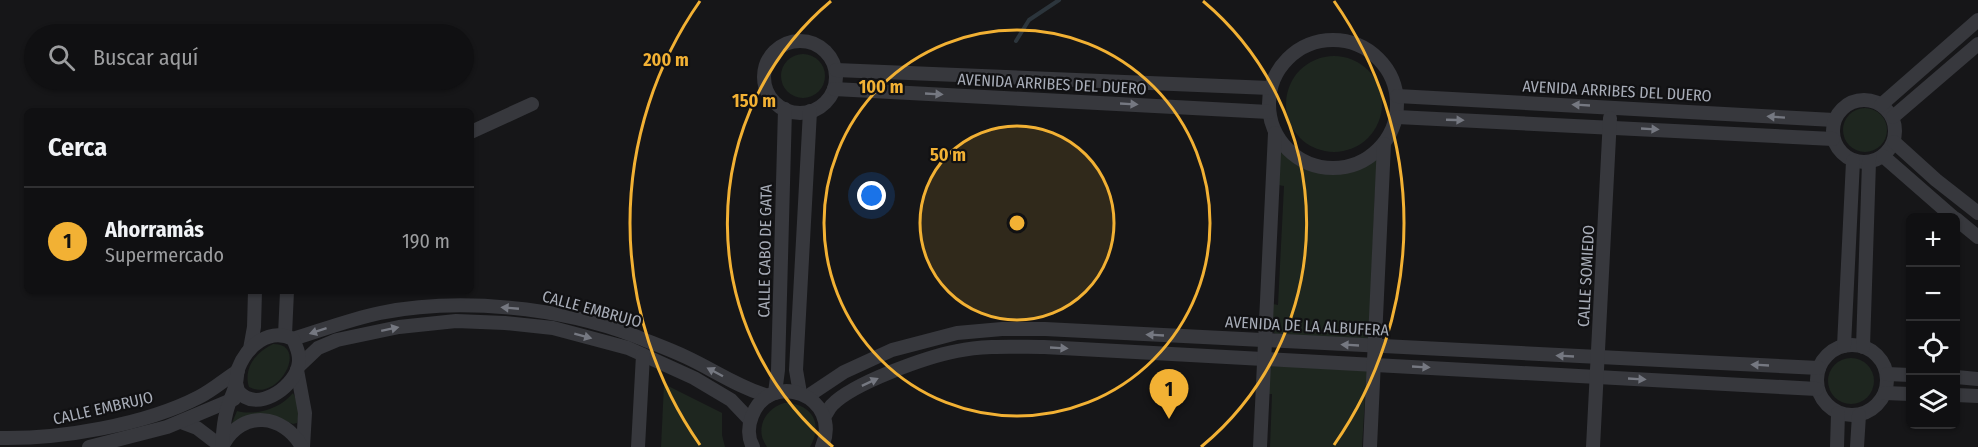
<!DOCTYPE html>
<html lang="es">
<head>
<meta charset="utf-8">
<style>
	:root { --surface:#101012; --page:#1e1e20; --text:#f1f3f6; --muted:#9c9d9f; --line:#303032; --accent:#f2b134 }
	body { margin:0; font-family:"Fira Sans Condensed",sans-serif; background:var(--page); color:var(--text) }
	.controls { position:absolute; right:18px; bottom:18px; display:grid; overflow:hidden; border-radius:9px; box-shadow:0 2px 4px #0004 }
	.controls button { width:54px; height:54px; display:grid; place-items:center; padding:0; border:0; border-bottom:2px solid var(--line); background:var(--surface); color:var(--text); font:30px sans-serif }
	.you { position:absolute; left:872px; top:196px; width:21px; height:21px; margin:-15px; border:4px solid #fff; border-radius:50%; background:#1a73e8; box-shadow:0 0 0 9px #1a73e833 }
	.badge { display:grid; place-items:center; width:39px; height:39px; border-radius:50%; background:var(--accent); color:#111; font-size:20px; font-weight:700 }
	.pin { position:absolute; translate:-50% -50px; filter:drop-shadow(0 2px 3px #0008) }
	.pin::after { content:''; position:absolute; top:32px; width:21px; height:18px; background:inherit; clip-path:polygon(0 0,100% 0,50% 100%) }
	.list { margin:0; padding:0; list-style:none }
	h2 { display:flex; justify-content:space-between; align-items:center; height:78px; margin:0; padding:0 24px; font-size:26px }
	h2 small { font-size:20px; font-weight:400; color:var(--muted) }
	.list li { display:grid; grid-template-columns:39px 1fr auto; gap:18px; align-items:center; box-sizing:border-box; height:108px; padding:0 24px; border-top:2px solid var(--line) }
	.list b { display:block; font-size:22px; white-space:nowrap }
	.list p { margin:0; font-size:20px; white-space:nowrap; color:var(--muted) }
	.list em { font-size:20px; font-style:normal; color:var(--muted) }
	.icon { flex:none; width:33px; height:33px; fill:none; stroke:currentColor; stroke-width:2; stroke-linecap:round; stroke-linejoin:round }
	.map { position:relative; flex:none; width:1978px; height:447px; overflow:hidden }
	.search { position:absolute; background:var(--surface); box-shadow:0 2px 4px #0004; left:24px; top:24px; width:450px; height:66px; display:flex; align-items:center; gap:15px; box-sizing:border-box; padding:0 21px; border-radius:33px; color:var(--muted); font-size:22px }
	.panel { position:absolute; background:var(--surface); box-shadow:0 2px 4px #0004; left:24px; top:108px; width:450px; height:186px; border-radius:9px }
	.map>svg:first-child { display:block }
	.green { fill:#1e261f }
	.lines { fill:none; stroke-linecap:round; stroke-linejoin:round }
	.stream { stroke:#2c353c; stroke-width:4 }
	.street { stroke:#37383d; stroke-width:14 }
	.oneway { fill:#757881 }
	.ring { fill:none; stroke:#f2b134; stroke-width:3 }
	.labels { text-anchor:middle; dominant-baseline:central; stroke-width:4.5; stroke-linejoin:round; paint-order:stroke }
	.street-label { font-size:16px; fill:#a8adb8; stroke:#111113 }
	.centre { fill:#f2b134; stroke:#111113; stroke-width:3 }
	.ring-label { font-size:18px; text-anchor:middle; font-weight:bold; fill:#f2b134; stroke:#111113; stroke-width:4.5; stroke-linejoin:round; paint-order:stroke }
</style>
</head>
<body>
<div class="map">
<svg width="1978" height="447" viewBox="0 0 1978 447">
	<rect width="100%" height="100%" fill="#161618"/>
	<!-- green -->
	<g class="green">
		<circle cx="803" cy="76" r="22"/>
		<circle cx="1334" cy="104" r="48"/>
		<circle cx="1865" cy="130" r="22"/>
		<path d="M 1280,148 C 1308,175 1350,181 1380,153 L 1375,191 L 1369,339 L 1276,334 L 1272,331 L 1273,304 L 1278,305 L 1284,186 L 1278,185 Z"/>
		<path d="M 273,344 C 310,344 278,403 249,387 C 243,368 256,352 273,344 Z"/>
		<circle cx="1851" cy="381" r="23"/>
		<path d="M 1270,366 L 1371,370 L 1370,397 L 1365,398 L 1362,447 L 1270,447 L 1272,394 L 1268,394 Z"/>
		<path d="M 664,384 L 722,413 L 722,435 L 725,447 L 661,447 Z"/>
		<path d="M 293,393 C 298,402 300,413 297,423 L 293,424 L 272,415 L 233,428 L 232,423 L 237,411 C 256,416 280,409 293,393 Z"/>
		<path d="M 784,403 C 811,403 824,423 810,447 L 767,447 C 754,429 765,409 784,403 Z"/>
	</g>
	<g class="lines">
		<!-- stream -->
		<path class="stream" d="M 1016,41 L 1029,20 L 1059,0"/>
		<!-- street -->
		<g class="street">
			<circle cx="1333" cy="104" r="64"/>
			<circle cx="800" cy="77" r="36"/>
			<path d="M 836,70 L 1270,88"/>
			<path d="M 834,89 L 1269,112"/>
			<path d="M 1397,96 L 1834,120"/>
			<circle cx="1864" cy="131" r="31"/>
			<path d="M 1881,105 L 1978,20"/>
			<path d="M 1397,117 L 1833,139"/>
			<path d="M 1893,117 L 1978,44"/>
			<path d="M 471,132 L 532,104"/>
			<path d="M 1894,142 L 1936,180 L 1978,213"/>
			<path d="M 1883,156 L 1954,218"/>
			<path d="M 1956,219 L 1978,237"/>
			<path d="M 285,335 L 287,291"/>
			<path d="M 293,339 C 322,330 351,319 380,313 C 459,297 560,307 635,336 C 652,343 669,349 686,357 C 714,370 738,387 768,396"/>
			<circle cx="1852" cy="380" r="35"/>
			<path d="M 1844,346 L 1853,161"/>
			<path d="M 1863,347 L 1869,162"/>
			<path d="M 250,349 L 254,327 L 255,291"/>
			<path d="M 299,366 L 318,348 L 337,340 L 399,327 L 456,321 L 505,323 L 553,328 L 628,348 L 694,378 L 731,400 L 750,420"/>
			<path d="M 297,370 L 305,413 L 303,447"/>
			<path d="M 1887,374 L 1910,375"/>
			<path d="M 1956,377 L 1978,379"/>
			<path d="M 775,393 L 778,370 L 785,109"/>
			<path d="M 800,393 L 796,370 L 810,111"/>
			<path d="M 1885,393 L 1910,394"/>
			<path d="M 1956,395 L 1978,396"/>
			<path d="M 808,396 L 844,372 L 892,350 L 957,333 L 1002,329 L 1045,329 L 1819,368"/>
			<path d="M 824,417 C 827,413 829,408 832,405 C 853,383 926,357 957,351 C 985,345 1016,347 1044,347 L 1817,389"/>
			<path d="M 181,422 L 197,428 L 222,447"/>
			<path d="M 0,438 C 61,439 145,425 199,397 C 213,390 225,379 238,371"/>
			<path d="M 223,445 C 242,409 284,414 302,447"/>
			<path d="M 89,447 L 167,427 L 234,399"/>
			<path d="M 222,447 C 223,436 223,425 226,414 C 228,403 234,393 236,383 C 237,378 237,373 238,369 C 247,346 269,327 293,339 C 297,348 301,357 298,367 C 292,389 256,413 238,391 L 236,383"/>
			<path d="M 638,447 L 643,355"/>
			<path d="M 753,447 C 748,438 748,426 752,416 C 770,368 843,396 822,447"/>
			<path d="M 1260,447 L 1275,133"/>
			<path d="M 1370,447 L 1384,144"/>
			<path d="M 1593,447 L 1610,118"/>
			<path d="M 1837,447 L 1838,413"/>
			<path d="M 1857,447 L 1859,415"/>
		</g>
	</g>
	<!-- one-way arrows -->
	<defs><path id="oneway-solid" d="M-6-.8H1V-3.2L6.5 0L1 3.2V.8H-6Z" transform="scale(1.5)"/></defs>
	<g class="oneway">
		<use href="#oneway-solid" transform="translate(934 94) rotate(3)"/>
		<use href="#oneway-solid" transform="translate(1129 104) rotate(3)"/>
		<use href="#oneway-solid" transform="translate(1581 105) rotate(-177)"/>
		<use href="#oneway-solid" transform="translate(1776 117) rotate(-176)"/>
		<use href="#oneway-solid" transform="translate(1455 120) rotate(2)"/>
		<use href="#oneway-solid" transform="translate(1650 129) rotate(3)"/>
		<use href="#oneway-solid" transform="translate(510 308) rotate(-175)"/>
		<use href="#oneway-solid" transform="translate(390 329) rotate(-12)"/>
		<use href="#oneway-solid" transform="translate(318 331) rotate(162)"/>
		<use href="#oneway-solid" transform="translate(1155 335) rotate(-177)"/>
		<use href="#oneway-solid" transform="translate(583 336) rotate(15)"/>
		<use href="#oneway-solid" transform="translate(1350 345) rotate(-177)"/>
		<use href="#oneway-solid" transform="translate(1059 348) rotate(3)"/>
		<use href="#oneway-solid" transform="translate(1565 356) rotate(-177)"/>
		<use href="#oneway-solid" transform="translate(1760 365) rotate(-177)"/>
		<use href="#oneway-solid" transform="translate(1421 367) rotate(3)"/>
		<use href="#oneway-solid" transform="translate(715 372) rotate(-152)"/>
		<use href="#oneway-solid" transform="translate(1637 379) rotate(3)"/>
		<use href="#oneway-solid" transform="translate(870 382) rotate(-25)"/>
	</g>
	<!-- distance rings -->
	<circle cx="1017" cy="223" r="97" fill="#f2b134" fill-opacity=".12"/>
	<g class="ring">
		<circle cx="1017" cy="223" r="97"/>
		<circle cx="1017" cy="223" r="193"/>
		<path d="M833 447A290 290 0 0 1 831 1M1203 1A290 290 0 0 1 1201 447"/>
		<path d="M700 445A387 387 0 0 1 700 1M1334 1A387 387 0 0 1 1334 445"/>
	</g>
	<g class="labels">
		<!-- street labels -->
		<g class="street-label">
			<text transform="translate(1052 84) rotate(3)">AVENIDA ARRIBES DEL DUERO</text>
			<text transform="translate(1617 91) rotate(3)">AVENIDA ARRIBES DEL DUERO</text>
			<text transform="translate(765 251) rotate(-89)">CALLE CABO DE GATA</text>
			<text transform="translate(1586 276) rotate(-87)">CALLE SOMIEDO</text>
			<text transform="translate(592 309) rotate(15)">CALLE EMBRUJO</text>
			<text transform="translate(1307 326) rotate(3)">AVENIDA DE LA ALBUFERA</text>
			<text transform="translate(103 408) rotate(-13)">CALLE EMBRUJO</text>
		</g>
	</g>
	<circle cx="1017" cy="223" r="9" class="centre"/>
	<g class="ring-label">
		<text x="666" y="66">200 m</text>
		<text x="881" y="93">100 m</text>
		<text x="754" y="107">150 m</text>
		<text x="948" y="161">50 m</text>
	</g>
</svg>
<div class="controls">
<button>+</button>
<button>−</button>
<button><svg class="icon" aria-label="locate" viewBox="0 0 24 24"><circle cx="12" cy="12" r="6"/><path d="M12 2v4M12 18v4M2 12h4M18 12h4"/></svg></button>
<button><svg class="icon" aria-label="layers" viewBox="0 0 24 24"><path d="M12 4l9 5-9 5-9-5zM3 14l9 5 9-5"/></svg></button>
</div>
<div class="you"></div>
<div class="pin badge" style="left:1169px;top:419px">1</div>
<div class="search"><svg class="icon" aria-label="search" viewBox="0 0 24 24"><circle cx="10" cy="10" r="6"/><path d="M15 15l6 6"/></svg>Buscar aquí</div>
<section class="panel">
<h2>Cerca<small></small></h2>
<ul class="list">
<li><span class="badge">1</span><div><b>Ahorramás</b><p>Supermercado</p></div><em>190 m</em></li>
</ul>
</section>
</div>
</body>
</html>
